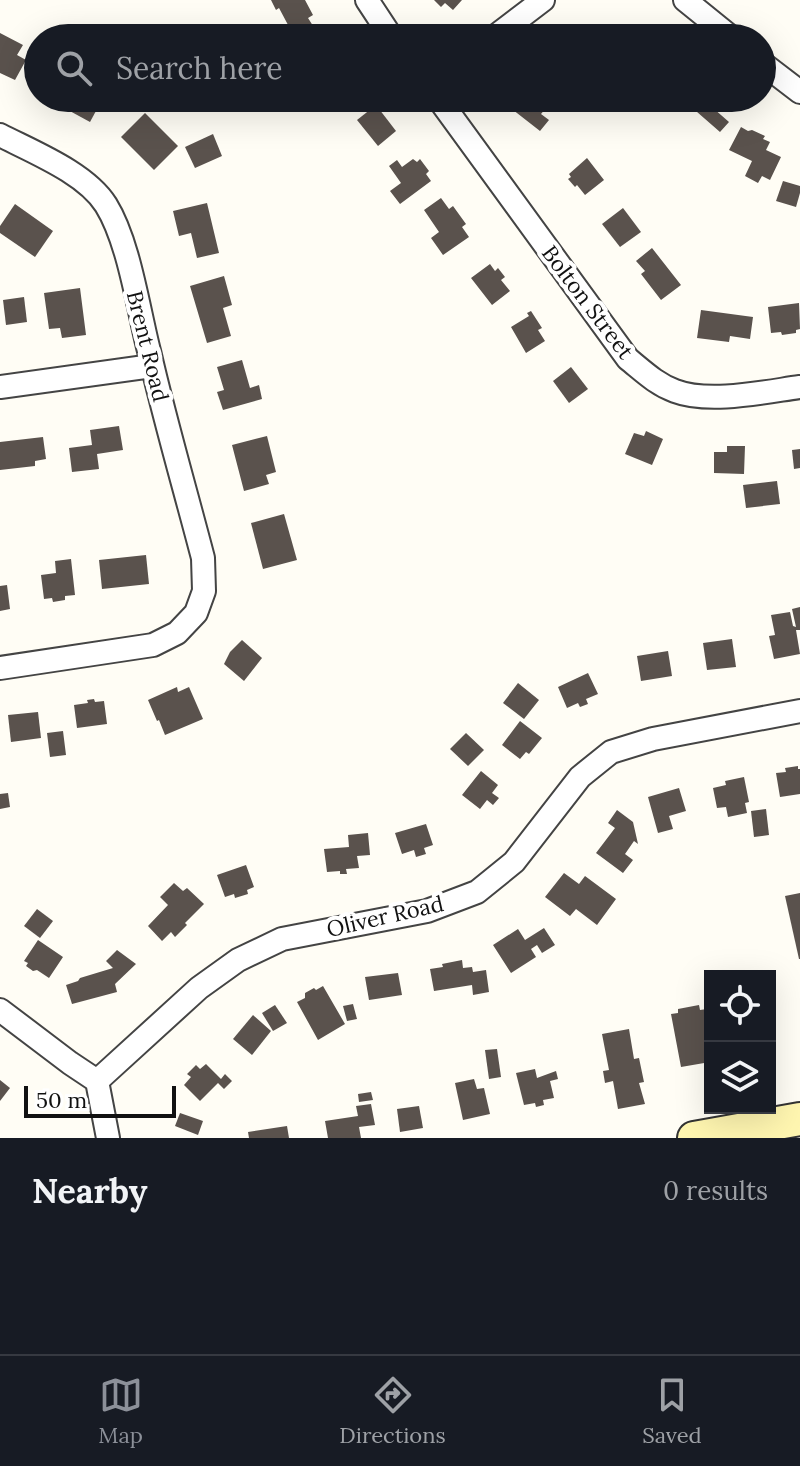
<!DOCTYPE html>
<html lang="en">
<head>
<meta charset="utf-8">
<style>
	:root { --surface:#171b24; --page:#20242c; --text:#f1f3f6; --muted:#9ea1a6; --line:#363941; --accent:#8c9099 }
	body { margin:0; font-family:Lora,serif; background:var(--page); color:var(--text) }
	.controls { position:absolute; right:24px; bottom:24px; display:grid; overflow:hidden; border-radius:0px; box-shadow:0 8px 32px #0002 }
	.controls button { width:72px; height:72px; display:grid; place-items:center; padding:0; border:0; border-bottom:2px solid var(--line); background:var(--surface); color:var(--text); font:40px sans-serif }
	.scale { position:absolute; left:24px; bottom:20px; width:152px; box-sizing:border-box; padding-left:8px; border:4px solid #111; border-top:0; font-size:22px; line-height:28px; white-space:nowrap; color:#111; -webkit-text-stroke:6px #fff; paint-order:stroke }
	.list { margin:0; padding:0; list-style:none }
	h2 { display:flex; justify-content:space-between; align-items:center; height:104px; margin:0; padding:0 32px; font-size:34px }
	h2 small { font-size:26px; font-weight:400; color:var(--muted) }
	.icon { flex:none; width:44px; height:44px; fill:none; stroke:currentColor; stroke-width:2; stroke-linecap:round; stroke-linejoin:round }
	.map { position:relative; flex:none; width:800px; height:1138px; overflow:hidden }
	.search { position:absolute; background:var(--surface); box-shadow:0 8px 32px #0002; left:24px; right:24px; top:24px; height:88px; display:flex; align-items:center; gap:20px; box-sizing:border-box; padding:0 28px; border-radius:44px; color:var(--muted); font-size:30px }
	.sheet { height:216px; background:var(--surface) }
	nav { display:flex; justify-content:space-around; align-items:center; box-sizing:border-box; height:112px; border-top:2px solid var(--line); background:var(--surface); font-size:22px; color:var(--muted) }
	nav a { display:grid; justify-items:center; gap:4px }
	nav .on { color:var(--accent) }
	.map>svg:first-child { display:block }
	.building { fill:#5a524d }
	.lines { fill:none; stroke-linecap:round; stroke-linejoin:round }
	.street-casing { stroke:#444; stroke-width:26 }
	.secondary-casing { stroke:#333; stroke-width:36 }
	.street { stroke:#fff; stroke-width:22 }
	.secondary { stroke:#fff6b0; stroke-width:32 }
	.labels { text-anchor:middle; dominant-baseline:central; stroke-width:8; stroke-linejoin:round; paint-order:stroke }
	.street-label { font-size:22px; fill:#111; stroke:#fff }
</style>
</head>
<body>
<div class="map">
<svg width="800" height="1138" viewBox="0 0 800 1138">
	<rect width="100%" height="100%" fill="#fffdf5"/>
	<!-- building -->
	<g class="building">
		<path d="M 271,0 L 305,0 L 313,15 L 308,18 L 315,29 L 295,38 L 279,8 L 276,10 Z"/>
		<path d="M 434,0 L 462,0 L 453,10 L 445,3 L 441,7 Z"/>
		<path d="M 0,33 L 23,45 L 17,55 L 26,60 L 15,80 L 0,73 Z"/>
		<path d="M 46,98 L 103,98 L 90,122 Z"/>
		<path d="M 514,98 L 547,98 L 552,101 L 541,114 L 549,120 L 540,131 L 508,106 Z"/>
		<path d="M 681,98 L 719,98 L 720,100 L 713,108 L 729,122 L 720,132 Z"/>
		<path d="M 376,105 L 396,131 L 378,146 L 357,120 Z"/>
		<path d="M 145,113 L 178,146 L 154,170 L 121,137 Z"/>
		<path d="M 741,127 L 748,131 L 752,130 L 765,136 L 763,139 L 770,142 L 766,150 L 781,157 L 770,180 L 762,176 L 758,183 L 745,176 L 752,161 L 729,150 Z"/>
		<path d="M 213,134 L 222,156 L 195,168 L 185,147 Z"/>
		<path d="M 587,158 L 604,180 L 585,195 L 577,185 L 575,187 L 568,179 L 571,177 L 569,174 Z"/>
		<path d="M 413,159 L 417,162 L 420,159 L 429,171 L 426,174 L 431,181 L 400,204 L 390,191 L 401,183 L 389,166 L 397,160 L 402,167 Z"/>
		<path d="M 783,181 L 800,186 L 800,193 L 796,207 L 776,201 Z"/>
		<path d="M 441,198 L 449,209 L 453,206 L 466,224 L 462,227 L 469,237 L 443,255 L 431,238 L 439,232 L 424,210 Z"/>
		<path d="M 207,203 L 219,253 L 197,258 L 191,233 L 179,236 L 173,211 Z"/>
		<path d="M 15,204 L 53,231 L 35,257 L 0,233 L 0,226 Z"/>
		<path d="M 623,208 L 641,232 L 620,247 L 602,224 Z"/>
		<path d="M 652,248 L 681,285 L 661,300 L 641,274 L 645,271 L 636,261 Z"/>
		<path d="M 490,264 L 495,271 L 498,268 L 505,277 L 501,280 L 510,291 L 492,305 L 471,278 Z"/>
		<path d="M 224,276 L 232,305 L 223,308 L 231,336 L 207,343 L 190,286 Z"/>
		<path d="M 80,288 L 86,335 L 62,338 L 60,328 L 49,329 L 44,293 Z"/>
		<path d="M 24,297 L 27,322 L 6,325 L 3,300 Z"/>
		<path d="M 799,303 L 800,329 L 796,330 L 796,333 L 782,335 L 781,332 L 771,333 L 768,307 Z"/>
		<path d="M 701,310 L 753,317 L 750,339 L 730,336 L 729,342 L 697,338 Z"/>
		<path d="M 531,311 L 542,328 L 538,330 L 545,341 L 526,353 L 511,327 L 529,316 L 527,313 Z"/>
		<path d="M 242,360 L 250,388 L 259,385 L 262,399 L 223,410 L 217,392 L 224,390 L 217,367 Z"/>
		<path d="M 571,367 L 588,389 L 569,403 L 553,381 Z"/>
		<path d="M 119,426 L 123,450 L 97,454 L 99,469 L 72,472 L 69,448 L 92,445 L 90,430 Z"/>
		<path d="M 646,431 L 663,439 L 652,465 L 625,454 L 634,433 L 644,436 Z"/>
		<path d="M 267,436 L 276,472 L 266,475 L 269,484 L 244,491 L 232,445 Z"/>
		<path d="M 43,437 L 46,459 L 35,461 L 35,466 L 0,470 L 0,442 Z"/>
		<path d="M 727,446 L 745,446 L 744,474 L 714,473 L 714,452 L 727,452 Z"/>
		<path d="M 800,449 L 800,468 L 794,469 L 792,450 Z"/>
		<path d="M 777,481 L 780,504 L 746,508 L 743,485 Z"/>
		<path d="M 284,514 L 297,560 L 263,569 L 251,523 Z"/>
		<path d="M 146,555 L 149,584 L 102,589 L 99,560 Z"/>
		<path d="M 71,559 L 75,595 L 65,596 L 65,600 L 53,602 L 52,598 L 44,599 L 41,575 L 56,573 L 55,561 Z"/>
		<path d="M 7,585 L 10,609 L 0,611 L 0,586 Z"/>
		<path d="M 800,607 L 800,630 L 796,630 L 800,654 L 774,659 L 769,636 L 775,635 L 771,615 L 790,612 L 793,626 L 796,627 L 792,609 Z"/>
		<path d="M 732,639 L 736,667 L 707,670 L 703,643 Z"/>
		<path d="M 242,640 L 262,658 L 244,681 L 224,664 L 230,652 Z"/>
		<path d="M 668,651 L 672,676 L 641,681 L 637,656 Z"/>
		<path d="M 588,673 L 598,694 L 586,699 L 588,704 L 580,707 L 578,703 L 567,708 L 558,687 Z"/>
		<path d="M 518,683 L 539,700 L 524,719 L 503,703 Z"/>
		<path d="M 177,687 L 178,692 L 189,687 L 203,719 L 165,735 L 159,720 L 157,721 L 148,700 Z"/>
		<path d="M 94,699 L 95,702 L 104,701 L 107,724 L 77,728 L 74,705 L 88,703 L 87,700 Z"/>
		<path d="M 38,712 L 41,738 L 11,742 L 8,715 Z"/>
		<path d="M 520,721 L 542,738 L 529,754 L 526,752 L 520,759 L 502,745 Z"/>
		<path d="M 63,731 L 66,755 L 50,757 L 47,733 Z"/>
		<path d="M 466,733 L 484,750 L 468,766 L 450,749 Z"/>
		<path d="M 798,766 L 798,769 L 800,769 L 800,794 L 780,797 L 776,773 L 786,772 L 785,768 Z"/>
		<path d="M 481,771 L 498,785 L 492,793 L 499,798 L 493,805 L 487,800 L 480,809 L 462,795 Z"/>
		<path d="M 744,777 L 749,802 L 745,803 L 747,813 L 728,817 L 726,807 L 717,808 L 713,788 L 726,785 L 725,781 Z"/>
		<path d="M 679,788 L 686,811 L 669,816 L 673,829 L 658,833 L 648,797 Z"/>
		<path d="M 8,793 L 10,807 L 0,809 L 0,794 Z"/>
		<path d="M 766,809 L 769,835 L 754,837 L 751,811 Z"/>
		<path d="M 617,810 L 633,822 L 638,844 L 634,841 L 625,854 L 633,860 L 623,873 L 596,853 L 615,828 L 608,823 Z"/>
		<path d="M 426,824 L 433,845 L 424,848 L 426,854 L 416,857 L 414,850 L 402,854 L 395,833 Z"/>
		<path d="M 368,833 L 370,855 L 357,856 L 359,868 L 346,869 L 347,874 L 340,874 L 340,871 L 327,872 L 324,849 L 349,847 L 348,835 Z"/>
		<path d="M 246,865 L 254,887 L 247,890 L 248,894 L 235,898 L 234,894 L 225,897 L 217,875 Z"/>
		<path d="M 564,873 L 579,884 L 585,876 L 616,899 L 597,925 L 576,909 L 570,916 L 545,897 Z"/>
		<path d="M 174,883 L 183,891 L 187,888 L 204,904 L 185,923 L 187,925 L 175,937 L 171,932 L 162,941 L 148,926 L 168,905 L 160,897 Z"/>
		<path d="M 800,893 L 800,959 L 799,959 L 785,896 Z"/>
		<path d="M 37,909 L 53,921 L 40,938 L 24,926 Z"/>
		<path d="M 544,928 L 555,945 L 542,953 L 537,945 L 531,949 L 536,957 L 511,973 L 493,945 L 518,929 L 525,940 Z"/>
		<path d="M 38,940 L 63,957 L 49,978 L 37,970 L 33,971 L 26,966 L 28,963 L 24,961 Z"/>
		<path d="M 117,950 L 136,964 L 115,984 L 117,992 L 72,1004 L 66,985 L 78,981 L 80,978 L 113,968 L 106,961 Z"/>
		<path d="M 462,960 L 463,968 L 472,967 L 473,972 L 486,970 L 489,992 L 473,995 L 472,985 L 434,991 L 430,969 L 443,967 L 442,964 Z"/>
		<path d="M 398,973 L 402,995 L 369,1000 L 365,977 Z"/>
		<path d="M 323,986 L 345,1024 L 318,1040 L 297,1002 L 305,998 L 305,993 L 314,988 L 316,990 Z"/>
		<path d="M 353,1004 L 357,1019 L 347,1021 L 343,1006 Z"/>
		<path d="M 275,1005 L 287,1023 L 273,1031 L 262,1013 Z"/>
		<path d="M 699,1005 L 700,1010 L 707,1009 L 710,1023 L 710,1062 L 681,1067 L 671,1014 L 678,1013 L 678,1009 Z"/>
		<path d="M 253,1015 L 271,1031 L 252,1055 L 233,1039 Z"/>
		<path d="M 629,1029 L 634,1059 L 639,1058 L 644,1082 L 639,1083 L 645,1104 L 618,1109 L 613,1081 L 605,1083 L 603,1071 L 609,1070 L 602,1034 Z"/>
		<path d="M 497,1049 L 501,1077 L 489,1079 L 485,1050 Z"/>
		<path d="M 206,1064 L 221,1079 L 225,1074 L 232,1081 L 224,1089 L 218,1083 L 200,1101 L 184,1085 L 191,1077 L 187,1074 L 196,1065 L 200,1069 Z"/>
		<path d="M 535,1069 L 537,1078 L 556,1071 L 558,1079 L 550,1081 L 554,1098 L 543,1100 L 544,1105 L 536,1107 L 535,1103 L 524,1105 L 516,1073 Z"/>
		<path d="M 474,1079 L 477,1089 L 484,1088 L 490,1114 L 463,1120 L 455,1083 Z"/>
		<path d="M 0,1080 L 10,1088 L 0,1101 Z"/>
		<path d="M 371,1092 L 373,1100 L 359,1102 L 358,1094 Z"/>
		<path d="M 371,1104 L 375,1125 L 359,1127 L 361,1138 L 328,1138 L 325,1121 L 358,1116 L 356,1106 Z"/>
		<path d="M 419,1106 L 423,1128 L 400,1132 L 397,1109 Z"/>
		<path d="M 180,1113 L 203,1121 L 198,1135 L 175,1126 Z"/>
		<path d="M 287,1126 L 289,1138 L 249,1138 L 248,1132 Z"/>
	</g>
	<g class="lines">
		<defs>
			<g id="street">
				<path d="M 367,0 L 392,38"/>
				<path d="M 685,0 L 732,38"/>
				<path d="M 493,38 L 543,0"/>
				<path d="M 762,63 L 800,92"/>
				<path d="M 438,98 L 628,359 C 643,371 656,384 675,391 C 709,404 764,392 800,387"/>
				<path d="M 0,135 C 33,152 86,173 106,205 C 129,242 138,308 149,351 C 165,421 185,489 203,558 L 204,591 L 196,613 L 177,633 L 153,645 L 0,668"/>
				<path d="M 0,387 L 152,366"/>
				<path d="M 0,1010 L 70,1063 L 97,1081 L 108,1138"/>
				<path d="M 97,1081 L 199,988 L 238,960 L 282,939 L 427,911 L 477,892 L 514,862 L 580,777 L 611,752 L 653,739 L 800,711"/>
			</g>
			<path id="secondary" d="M 694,1138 L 800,1119"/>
		</defs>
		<!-- street casing -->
		<use href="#street" class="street-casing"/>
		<!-- secondary casing -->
		<use href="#secondary" class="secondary-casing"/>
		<!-- street -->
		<use href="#street" class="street"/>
		<!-- secondary -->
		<use href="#secondary" class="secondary"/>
	</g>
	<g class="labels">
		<!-- street labels -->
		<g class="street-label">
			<text transform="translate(588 302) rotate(53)">Bolton Street</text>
			<text transform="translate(148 346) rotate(76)">Brent Road</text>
			<text transform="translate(385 916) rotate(-13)">Oliver Road</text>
		</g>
	</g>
</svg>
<div class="controls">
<button><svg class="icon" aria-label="locate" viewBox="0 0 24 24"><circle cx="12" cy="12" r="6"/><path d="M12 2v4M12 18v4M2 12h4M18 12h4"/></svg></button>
<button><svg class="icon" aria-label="layers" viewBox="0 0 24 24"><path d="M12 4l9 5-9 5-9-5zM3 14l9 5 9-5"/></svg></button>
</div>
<div class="scale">50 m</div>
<div class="search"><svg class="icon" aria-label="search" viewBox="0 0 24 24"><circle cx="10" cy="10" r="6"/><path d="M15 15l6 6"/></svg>Search here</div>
</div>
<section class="sheet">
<h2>Nearby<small>0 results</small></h2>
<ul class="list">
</ul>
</section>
<nav>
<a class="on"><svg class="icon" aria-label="map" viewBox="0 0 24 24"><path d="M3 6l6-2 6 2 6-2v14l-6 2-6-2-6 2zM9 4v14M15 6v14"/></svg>Map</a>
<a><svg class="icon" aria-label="directions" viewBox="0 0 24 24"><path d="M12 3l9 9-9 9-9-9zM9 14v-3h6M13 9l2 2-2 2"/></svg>Directions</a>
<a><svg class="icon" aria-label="saved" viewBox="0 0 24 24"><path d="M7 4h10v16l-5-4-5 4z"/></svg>Saved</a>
</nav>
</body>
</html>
